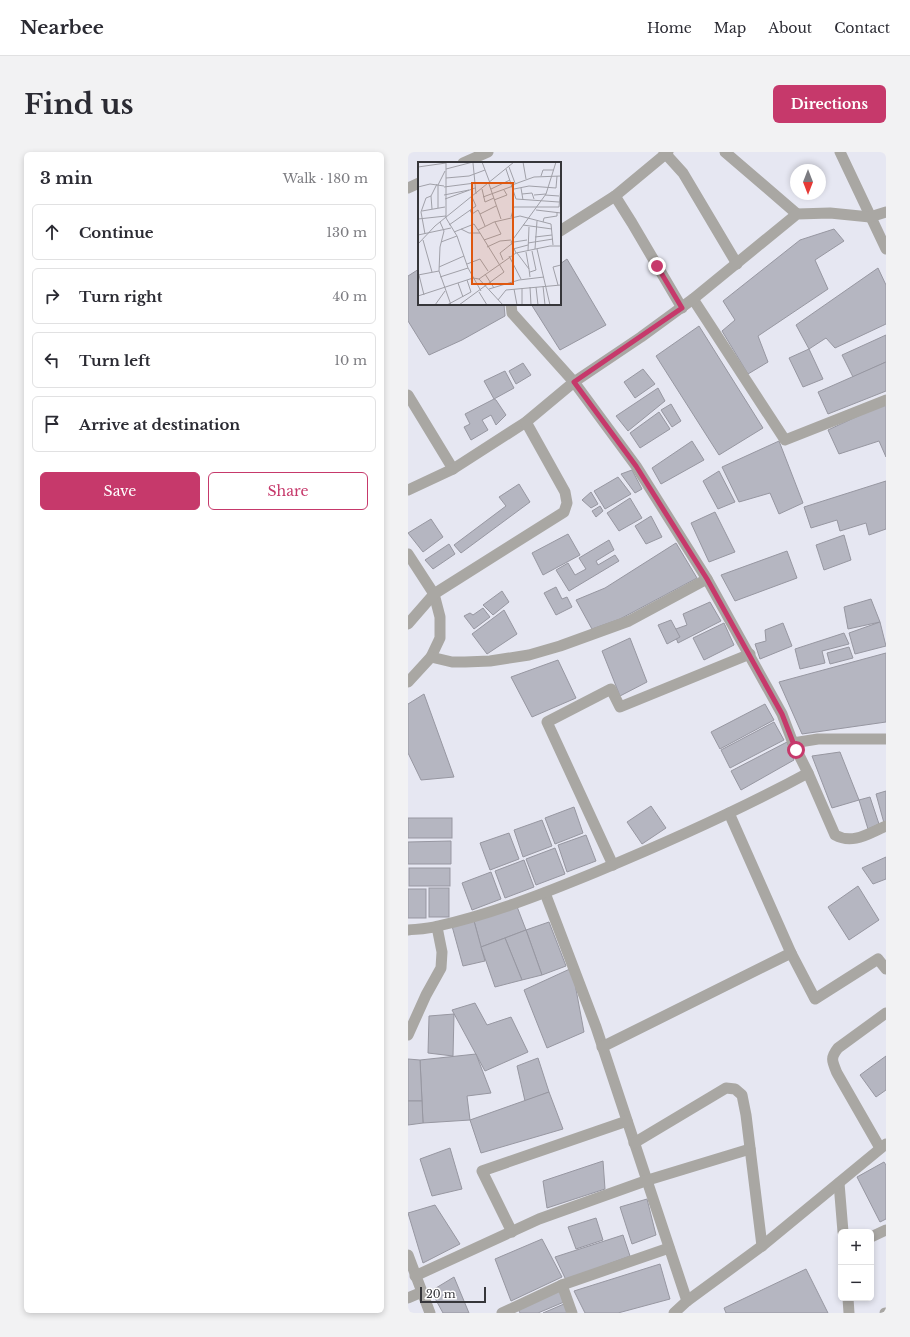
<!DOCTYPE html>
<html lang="en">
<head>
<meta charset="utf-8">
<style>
	:root { --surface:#fff; --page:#f2f2f3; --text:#2b2b33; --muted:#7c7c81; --line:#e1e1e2; --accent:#c6396b }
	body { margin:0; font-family:"Libre Baskerville",serif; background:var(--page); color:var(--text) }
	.controls { position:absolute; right:12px; bottom:12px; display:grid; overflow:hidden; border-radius:6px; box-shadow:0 2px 6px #0003 }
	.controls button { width:36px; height:36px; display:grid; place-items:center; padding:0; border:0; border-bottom:1px solid var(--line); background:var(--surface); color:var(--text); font:20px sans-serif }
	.compass { position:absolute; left:382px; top:12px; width:36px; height:36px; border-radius:50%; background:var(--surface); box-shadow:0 2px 6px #0003; rotate:180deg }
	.scale { position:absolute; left:12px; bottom:10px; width:66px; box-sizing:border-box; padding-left:4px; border:2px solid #36363a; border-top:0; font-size:11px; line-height:14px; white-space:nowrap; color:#36363a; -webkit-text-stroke:3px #fff; paint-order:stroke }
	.stop { position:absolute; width:12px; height:12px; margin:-9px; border:3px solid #c6396b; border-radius:50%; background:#fff }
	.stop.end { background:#c6396b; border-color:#fff; box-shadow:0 1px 4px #0008 }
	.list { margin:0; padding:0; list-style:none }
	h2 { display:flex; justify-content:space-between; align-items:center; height:52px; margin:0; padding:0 16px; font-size:17px }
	h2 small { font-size:13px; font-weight:400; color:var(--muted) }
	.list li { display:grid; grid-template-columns:26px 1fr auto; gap:12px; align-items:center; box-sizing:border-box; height:56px; margin:0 8px 8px; padding:0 8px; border:1px solid var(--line); border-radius:6px }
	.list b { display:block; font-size:15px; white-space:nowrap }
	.list em { font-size:13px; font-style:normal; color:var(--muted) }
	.actions { display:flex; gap:8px; padding:12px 16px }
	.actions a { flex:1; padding:9px 0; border:1px solid var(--accent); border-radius:6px; text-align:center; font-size:14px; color:var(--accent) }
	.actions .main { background:var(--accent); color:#fff }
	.icon { flex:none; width:22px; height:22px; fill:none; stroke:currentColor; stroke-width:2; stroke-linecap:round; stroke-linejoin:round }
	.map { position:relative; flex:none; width:478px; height:1161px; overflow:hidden; border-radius:6px }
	header { display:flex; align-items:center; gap:24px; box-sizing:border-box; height:56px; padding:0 20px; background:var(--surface); border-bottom:1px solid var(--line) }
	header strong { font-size:19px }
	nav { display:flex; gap:22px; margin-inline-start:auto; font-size:14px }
	.intro { display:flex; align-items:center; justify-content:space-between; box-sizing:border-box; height:96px; padding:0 24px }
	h1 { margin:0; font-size:28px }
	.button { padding:10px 18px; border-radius:6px; background:var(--accent); color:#fff; font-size:14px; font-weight:700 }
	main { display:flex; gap:24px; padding:0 24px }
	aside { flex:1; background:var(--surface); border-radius:6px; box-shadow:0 2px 6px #0003 }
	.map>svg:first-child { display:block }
	.building { fill:#b5b6c1; stroke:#9797a1 }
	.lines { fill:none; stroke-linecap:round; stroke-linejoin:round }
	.minor { stroke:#a9a7a3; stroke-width:11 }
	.route { stroke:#c6396b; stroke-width:5 }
	.inset-road { fill:none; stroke:#a0a0a8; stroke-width:1 }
	.view { fill:#df570e; fill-opacity:0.15; stroke:#df570e; stroke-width:2 }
	.inset-edge { fill:none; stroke:#36363a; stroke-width:2 }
</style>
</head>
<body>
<header>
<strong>Nearbee</strong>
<nav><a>Home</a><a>Map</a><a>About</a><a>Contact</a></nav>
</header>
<div class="intro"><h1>Find us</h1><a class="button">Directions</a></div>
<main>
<aside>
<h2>3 min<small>Walk · 180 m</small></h2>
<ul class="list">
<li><svg class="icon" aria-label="ahead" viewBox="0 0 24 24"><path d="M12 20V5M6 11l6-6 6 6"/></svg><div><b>Continue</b></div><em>130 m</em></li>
<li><svg class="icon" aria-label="right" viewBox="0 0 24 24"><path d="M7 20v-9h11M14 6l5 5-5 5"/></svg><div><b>Turn right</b></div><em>40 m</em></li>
<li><svg class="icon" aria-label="left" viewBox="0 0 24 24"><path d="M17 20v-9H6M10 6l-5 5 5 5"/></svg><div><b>Turn left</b></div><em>10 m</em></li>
<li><svg class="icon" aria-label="arrive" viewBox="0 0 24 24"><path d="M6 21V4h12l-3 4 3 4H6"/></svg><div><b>Arrive at destination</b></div></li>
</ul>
<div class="actions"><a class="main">Save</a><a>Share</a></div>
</aside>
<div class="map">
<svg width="478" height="1161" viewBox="0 0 478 1161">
	<rect width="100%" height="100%" fill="#e6e7f2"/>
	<!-- building -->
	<g class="building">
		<path d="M 426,77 L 436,89 L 407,108 L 420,137 L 350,184 L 360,210 L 340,222 L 314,179 L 327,168 L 315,149 L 392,88 Z"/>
		<path d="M 159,107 L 198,173 L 152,198 L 123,152 L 152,152 L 152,112 Z"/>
		<path d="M 470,116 L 478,133 L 478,172 L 427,196 L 418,186 L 401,197 L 388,173 Z"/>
		<path d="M 11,117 L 11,152 L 96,152 L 97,164 L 54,188 L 21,203 L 0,169 L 0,124 Z"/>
		<path d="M 291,174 L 355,276 L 311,303 L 248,204 Z"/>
		<path d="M 478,183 L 478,210 L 445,225 L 434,203 Z"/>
		<path d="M 401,197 L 415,227 L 395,235 L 381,206 Z"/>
		<path d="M 478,210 L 478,239 L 420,262 L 410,240 Z"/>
		<path d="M 115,211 L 123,223 L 108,232 L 101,219 Z"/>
		<path d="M 235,217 L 247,232 L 227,246 L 216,230 Z"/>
		<path d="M 97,219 L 106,236 L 86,247 L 76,229 Z"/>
		<path d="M 250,236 L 257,249 L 220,279 L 208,264 Z"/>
		<path d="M 86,247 L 88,248 L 98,263 L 88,273 L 83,263 L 74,268 L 80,278 L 63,288 L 56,275 L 62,272 L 57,262 Z"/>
		<path d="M 478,251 L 478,305 L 471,289 L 431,302 L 420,278 Z"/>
		<path d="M 263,252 L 273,269 L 264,275 L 253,258 Z"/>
		<path d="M 251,260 L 262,277 L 232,296 L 222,281 Z"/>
		<path d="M 284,289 L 296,308 L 253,332 L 244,316 Z"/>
		<path d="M 371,289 L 395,351 L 371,362 L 362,341 L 331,350 L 314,315 Z"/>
		<path d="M 224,318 L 234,337 L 227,341 L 213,322 Z"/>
		<path d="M 311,319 L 327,350 L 310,357 L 295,329 Z"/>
		<path d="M 210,325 L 223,342 L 197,357 L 186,339 Z"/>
		<path d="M 478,329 L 478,377 L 461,383 L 458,371 L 432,379 L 429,368 L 403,376 L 396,355 Z"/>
		<path d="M 111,332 L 122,350 L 53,401 L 46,393 L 98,354 L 91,345 Z"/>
		<path d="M 183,340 L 190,352 L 183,356 L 174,348 Z"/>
		<path d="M 222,346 L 234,366 L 211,379 L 199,361 Z"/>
		<path d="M 192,354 L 195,359 L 188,365 L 184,359 Z"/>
		<path d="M 307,360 L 327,400 L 301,410 L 283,371 Z"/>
		<path d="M 243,364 L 254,385 L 238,392 L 227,374 Z"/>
		<path d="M 23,367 L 35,385 L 15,400 L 0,381 Z"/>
		<path d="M 160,382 L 172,403 L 135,423 L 124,401 Z"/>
		<path d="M 436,383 L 443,408 L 416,418 L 408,393 Z"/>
		<path d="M 201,388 L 206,398 L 188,409 L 190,413 L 207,403 L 211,409 L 161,439 L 148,418 L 160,411 L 167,423 L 178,417 L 171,406 Z"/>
		<path d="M 268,391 L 289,426 L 212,467 L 184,477 L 168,448 L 197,436 Z"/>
		<path d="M 41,392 L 47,402 L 25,417 L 17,408 Z"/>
		<path d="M 379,399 L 389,426 L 327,449 L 313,423 Z"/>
		<path d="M 148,435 L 154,447 L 159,445 L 164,455 L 148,463 L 136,441 Z"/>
		<path d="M 94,439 L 101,450 L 85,463 L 75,453 Z"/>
		<path d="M 463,447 L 472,470 L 440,477 L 436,455 Z"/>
		<path d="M 302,450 L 313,469 L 270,491 L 265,478 L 279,473 L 275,462 Z"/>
		<path d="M 75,456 L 82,465 L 66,477 L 56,464 L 62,461 L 65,463 Z"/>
		<path d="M 96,458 L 109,482 L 79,502 L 64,482 Z"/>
		<path d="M 263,468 L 272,485 L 259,492 L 250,473 Z"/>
		<path d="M 472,470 L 478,494 L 447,502 L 441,481 Z"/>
		<path d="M 316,471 L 326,493 L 296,508 L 285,486 Z"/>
		<path d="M 375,471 L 384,494 L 352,507 L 347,492 L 358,489 L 357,478 Z"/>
		<path d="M 436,481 L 441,492 L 414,499 L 417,511 L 392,517 L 387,497 Z"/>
		<path d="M 222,486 L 239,530 L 212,544 L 194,499 Z"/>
		<path d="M 441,495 L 445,506 L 422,512 L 419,501 Z"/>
		<path d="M 478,501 L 478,570 L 394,582 L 371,530 Z"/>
		<path d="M 150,508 L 168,546 L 124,565 L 103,525 Z"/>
		<path d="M 16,542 L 46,625 L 13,628 L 0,601 L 0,552 Z"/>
		<path d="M 357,552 L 366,568 L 312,597 L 303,580 Z"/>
		<path d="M 366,570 L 376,588 L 322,616 L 313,598 Z"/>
		<path d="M 379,590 L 386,608 L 333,638 L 323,619 Z"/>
		<path d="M 432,600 L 451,648 L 424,656 L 404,604 Z"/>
		<path d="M 478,639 L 478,670 L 476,671 L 468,642 Z"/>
		<path d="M 462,645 L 471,672 L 460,677 L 451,648 Z"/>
		<path d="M 243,654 L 258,676 L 234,692 L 219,670 Z"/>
		<path d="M 166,655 L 175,681 L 147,692 L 137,666 Z"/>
		<rect x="0" y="666" width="44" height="20"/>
		<path d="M 134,668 L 144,694 L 115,705 L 106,678 Z"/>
		<path d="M 101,681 L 111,707 L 82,718 L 72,691 Z"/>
		<path d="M 178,683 L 188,709 L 159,720 L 150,693 Z"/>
		<path d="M 43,689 L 43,712 L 0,712 L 0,690 Z"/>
		<path d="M 147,696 L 157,722 L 128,733 L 118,707 Z"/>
		<path d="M 478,705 L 478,727 L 465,732 L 454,716 Z"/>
		<path d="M 116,708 L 126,735 L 97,746 L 87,719 Z"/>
		<rect x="1" y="716" width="41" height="18"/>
		<path d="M 83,720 L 93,747 L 64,758 L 54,731 Z"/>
		<path d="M 450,734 L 471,768 L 441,788 L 420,755 Z"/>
		<rect x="21" y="736" width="20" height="29"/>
		<rect x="0" y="737" width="18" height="29"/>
		<path d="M 108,752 L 118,778 L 73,795 L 66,769 Z"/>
		<path d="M 66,769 L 77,809 L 55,814 L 44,774 Z"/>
		<path d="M 141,770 L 158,814 L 134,823 L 118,778 Z"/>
		<path d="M 118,778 L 134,823 L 114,828 L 97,786 Z"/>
		<path d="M 97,786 L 114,828 L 87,835 L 73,795 Z"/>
		<path d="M 164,816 L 176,880 L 139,896 L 116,838 Z"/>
		<path d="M 67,851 L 79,873 L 103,865 L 120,900 L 77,919 L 44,858 Z"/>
		<path d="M 46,862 L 45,904 L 20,901 L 21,864 Z"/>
		<path d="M 68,902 L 83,941 L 59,944 L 62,968 L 15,971 L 12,908 Z"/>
		<path d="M 478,904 L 478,938 L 468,945 L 452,923 Z"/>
		<path d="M 130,906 L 141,940 L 117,949 L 109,914 Z"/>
		<path d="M 0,907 L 12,908 L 14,949 L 0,949 Z"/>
		<path d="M 141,940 L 155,977 L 73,1001 L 62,968 Z"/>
		<path d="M 0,949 L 14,949 L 15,971 L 0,973 Z"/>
		<path d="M 42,996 L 54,1037 L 24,1044 L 12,1007 Z"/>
		<path d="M 195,1009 L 197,1037 L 139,1056 L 135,1029 Z"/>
		<path d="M 476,1010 L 478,1013 L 478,1067 L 472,1070 L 449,1025 Z"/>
		<path d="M 239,1047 L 248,1083 L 224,1092 L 212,1055 Z"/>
		<path d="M 27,1053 L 52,1092 L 15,1111 L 0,1061 Z"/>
		<path d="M 188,1066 L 195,1088 L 168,1097 L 160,1075 Z"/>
		<path d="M 215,1083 L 222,1104 L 158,1128 L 147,1105 Z"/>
		<path d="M 134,1087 L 154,1125 L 103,1149 L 87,1107 Z"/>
		<path d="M 252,1112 L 262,1147 L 210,1161 L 177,1161 L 166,1139 Z"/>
		<path d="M 398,1117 L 420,1161 L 318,1161 L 316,1156 Z"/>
		<path d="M 46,1125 L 61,1161 L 35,1161 L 23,1139 Z"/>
		<path d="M 151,1137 L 156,1150 L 130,1161 L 112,1161 L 109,1155 Z"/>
		<path d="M 156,1152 L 160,1161 L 135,1161 Z"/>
	</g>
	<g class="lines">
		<!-- minor -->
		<g class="minor">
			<path d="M 256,0 L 275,21 L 329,112"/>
			<path d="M 317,0 L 389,62"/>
			<path d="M 432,0 L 478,97"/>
			<path d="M 55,11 L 80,0"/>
			<path d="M 0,36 L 11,31"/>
			<path d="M 207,44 L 224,71 L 274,156"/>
			<path d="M 152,79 L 207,44 L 260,0"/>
			<path d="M 285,147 L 377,288 L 478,248"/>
			<path d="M 103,152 L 104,161 L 166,230 L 228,314 L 299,427 L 374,562 L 385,591 L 410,587 L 478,587"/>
			<path d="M 0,243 L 45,317"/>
			<path d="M 0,338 L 45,317 L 118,270 L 166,230 L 233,185 L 285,147 L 389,62 L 422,61 L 462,65 L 478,60"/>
			<path d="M 0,402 L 26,442 L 32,465 L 32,486 L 23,505 L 0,530"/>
			<path d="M 0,472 L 26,442 L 156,360 L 159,351 L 157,340 L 118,270"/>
			<path d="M 23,505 L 44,510 L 57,510 L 82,509 L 121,503 L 152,494 L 221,469 L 299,427"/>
			<path d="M 400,621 L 427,683 C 445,693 461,681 478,674"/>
			<path d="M 321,661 L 383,801"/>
			<path d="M 205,713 L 139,570 L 203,537 L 212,555 L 342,502"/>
			<path d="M 137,741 L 188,875 L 279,1149"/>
			<path d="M 0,778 C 10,777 20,777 30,774 C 84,762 137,741 188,720 C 260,690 332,658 400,621 L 385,591"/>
			<path d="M 0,883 L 18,843 L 33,816 L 34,800 L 29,775"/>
			<path d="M 194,895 L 383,801 L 407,847 L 470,807 L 478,817"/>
			<path d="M 226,991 L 318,936 L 327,937 L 334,943 L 338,963 L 354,1094"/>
			<path d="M 472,996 L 429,921 C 424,909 422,906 430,896 L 478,861"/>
			<path d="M 431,1031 L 435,1080"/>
			<path d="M 104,1080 L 74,1019 L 219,969"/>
			<path d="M 463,1085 L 478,1078"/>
			<path d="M 0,1103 L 22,1161"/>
			<path d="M 7,1124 L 131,1067 L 240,1028 L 342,997"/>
			<path d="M 154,1133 L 164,1161"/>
			<path d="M 0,1146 L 14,1140"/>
			<path d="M 440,1146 L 441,1161"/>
			<path d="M 94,1161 L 154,1133 L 261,1096"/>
			<path d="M 266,1161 L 279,1149 L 354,1094 L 478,992"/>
			<path d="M 477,1161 L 478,1161"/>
		</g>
	</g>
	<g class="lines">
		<!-- route -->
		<path class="route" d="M 249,114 L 274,156 L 166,230 L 228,314 L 299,427 L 374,562 L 388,598"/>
	</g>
	<!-- overview -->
	<g transform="translate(10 10)">
		<rect width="143" height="143" fill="#e6e7f2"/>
		<path class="inset-road" d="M 28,0 L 28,56 L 39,74 L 50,106 L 63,129M 64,0 L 72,21M 105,0 L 108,17M 55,1 L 58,32M 0,5 L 28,1M 91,5 L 97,21M 28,7 L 55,0M 88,7 L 98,37 L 141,40M 123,14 L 125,8 L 136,8M 28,16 L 51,14 L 67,8M 71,22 L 83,57M 94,23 L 116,15 L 143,14M 0,25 L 12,22 L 26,24M 26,25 L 57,21M 103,26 L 105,38M 64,27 L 67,40 L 76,36M 73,27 L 92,18M 96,27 L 111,24 L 138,26 L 139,14M 104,32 L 114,31 L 116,37M 26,33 L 51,28M 116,33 L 128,32M 127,33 L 141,34M 13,34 L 14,47M 65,35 L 95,24M 27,37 L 57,26M 76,38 L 89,33 L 86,28M 20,46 L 20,23 L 27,9M 52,48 L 54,52 L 60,48 L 62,52 L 78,44M 118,48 L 143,51M 4,49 L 27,45M 62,52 L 67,64M 93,55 L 96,45 L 141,45 L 143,24M 0,57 L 28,54M 22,60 L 26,69 L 22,85 L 21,109 L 33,143M 125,60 L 126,56 L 139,54 L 139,50M 31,63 L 58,44 L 54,35M 105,63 L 134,67M 36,70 L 56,62 L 60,68M 62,71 L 60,68 L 76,60 L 102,54 L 133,62 L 135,83M 7,72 L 3,50 L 8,36 L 13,34 L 19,22M 0,73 L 33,66M 117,75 L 134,73M 5,78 L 14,110M 66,78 L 83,72 L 77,60M 23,80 L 39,74M 110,81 L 135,77M 0,82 L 17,64 L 96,0M 69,85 L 82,79 L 93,78M 95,87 L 110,83M 117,87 L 119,59M 119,87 L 132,143M 110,89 L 111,65M 108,90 L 111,107M 98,91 L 132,84 L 143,84M 99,91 L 111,107 L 112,115M 91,94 L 103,117M 85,98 L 82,91 L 96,80 L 109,78M 49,102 L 62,97 L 70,109M 21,105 L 46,94M 112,110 L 118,108 L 114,89M 67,112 L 76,126M 0,113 L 21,109M 1,113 L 6,133M 22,115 L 50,106M 61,117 L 85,143M 40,121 L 45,135M 140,123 L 135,105 L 143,103M 125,124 L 127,143M 112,125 L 113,143M 118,125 L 120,143M 104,126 L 104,143M 71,127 L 101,118 L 126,115M 96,127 L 99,143M 61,130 L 69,143M 0,134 L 55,116 L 61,117 L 98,91 L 93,80 L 128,32 L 138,0M 80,138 L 88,128 L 143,123M 17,143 L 27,129M 29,143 L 53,130 L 49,118M 41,143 L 86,110 L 62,71 L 51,71 L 43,67"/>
		<path class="view" d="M 54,21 L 95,21 L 95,122 L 54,122 Z"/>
		<rect width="143" height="143" class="inset-edge"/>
	</g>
</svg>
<div class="controls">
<button>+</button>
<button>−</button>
</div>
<svg class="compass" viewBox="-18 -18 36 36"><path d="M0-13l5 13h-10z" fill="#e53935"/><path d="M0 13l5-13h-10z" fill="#7c7c81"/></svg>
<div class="scale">20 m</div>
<div class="stop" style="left:388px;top:598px"></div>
<div class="stop end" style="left:249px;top:114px"></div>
</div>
</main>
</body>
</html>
